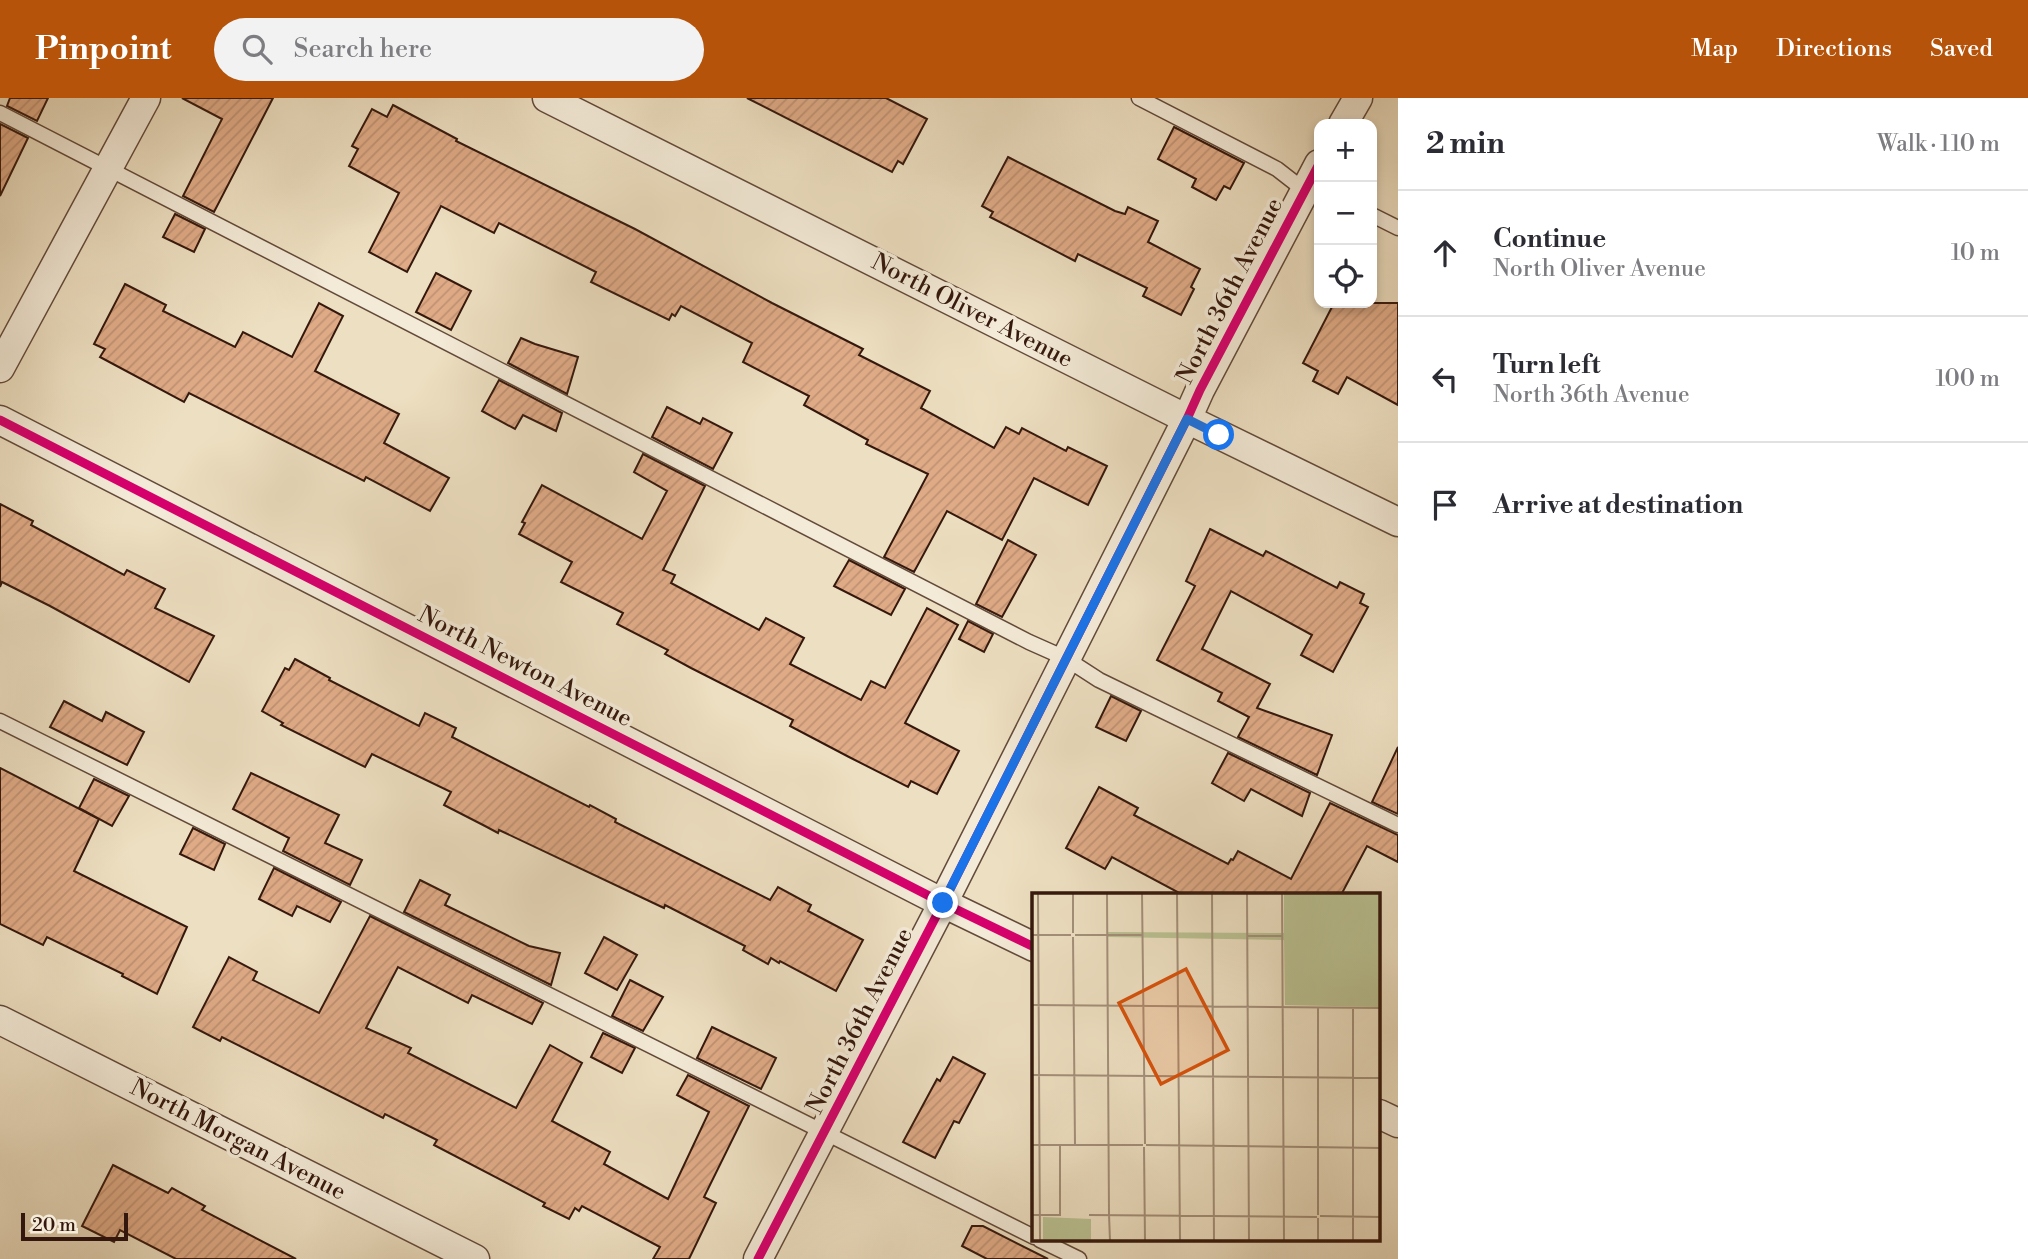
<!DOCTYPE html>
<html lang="en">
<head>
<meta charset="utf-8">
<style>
	:root { --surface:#fff; --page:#f2f2f3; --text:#2b2b33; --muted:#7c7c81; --line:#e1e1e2; --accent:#b45309 }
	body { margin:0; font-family:"Libre Bodoni",serif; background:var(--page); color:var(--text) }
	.controls { position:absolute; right:21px; top:21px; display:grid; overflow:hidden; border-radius:14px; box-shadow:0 4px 10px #0003 }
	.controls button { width:63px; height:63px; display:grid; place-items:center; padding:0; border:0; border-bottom:2px solid var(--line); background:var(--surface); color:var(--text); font:35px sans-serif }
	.scale { position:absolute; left:21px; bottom:18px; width:107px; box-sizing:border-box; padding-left:7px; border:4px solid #35180d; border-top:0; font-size:19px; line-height:24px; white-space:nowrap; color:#35180d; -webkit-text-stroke:5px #f3ead7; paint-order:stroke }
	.stop { position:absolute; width:21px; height:21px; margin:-16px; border:5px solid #1a73e8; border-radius:50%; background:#fff }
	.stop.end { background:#1a73e8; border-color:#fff; box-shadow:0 2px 7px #0008 }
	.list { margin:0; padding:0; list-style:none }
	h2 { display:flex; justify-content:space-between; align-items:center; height:91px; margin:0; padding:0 28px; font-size:30px }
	h2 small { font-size:23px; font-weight:400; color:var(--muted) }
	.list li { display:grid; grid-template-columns:46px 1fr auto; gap:21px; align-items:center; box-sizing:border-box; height:126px; padding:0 28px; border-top:2px solid var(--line) }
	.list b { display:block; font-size:26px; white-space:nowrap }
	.list p { margin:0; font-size:23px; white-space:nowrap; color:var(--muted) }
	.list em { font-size:23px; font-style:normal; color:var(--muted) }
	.icon { flex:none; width:38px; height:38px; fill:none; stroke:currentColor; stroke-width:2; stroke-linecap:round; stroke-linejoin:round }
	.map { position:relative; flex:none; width:1398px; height:1161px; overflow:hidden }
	header { display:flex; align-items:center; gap:42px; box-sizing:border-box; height:98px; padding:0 35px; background:var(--accent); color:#fff }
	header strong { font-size:33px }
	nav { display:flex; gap:38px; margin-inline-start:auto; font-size:24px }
	.search { width:490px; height:63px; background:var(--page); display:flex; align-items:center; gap:18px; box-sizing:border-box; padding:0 24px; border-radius:38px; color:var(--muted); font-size:26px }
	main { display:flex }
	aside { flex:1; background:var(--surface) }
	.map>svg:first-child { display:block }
	.building { fill:url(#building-hatch); stroke:#35180d; stroke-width:2 }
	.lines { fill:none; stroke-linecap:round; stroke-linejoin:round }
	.service-casing { stroke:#634a3a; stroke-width:17 }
	.minor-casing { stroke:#634a3a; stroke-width:31 }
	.service { stroke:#f3ead7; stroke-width:14 }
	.minor { stroke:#f3ead7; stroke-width:28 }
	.cycleway-casing { stroke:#f3ead7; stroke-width:13 }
	.cycleway { stroke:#d6006c; stroke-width:9 }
	.route { stroke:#1a73e8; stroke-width:9 }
	.labels { text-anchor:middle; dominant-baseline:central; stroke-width:7; stroke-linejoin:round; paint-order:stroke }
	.street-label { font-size:24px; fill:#35180d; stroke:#f3ead7 }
	.inset-road { fill:none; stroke:#a38f79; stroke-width:2 }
	.view { fill:#d6520c; fill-opacity:0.15; stroke:#d6520c; stroke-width:3.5 }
	.inset-edge { fill:none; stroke:#35180d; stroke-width:3.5 }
</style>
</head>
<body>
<header>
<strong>Pinpoint</strong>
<div class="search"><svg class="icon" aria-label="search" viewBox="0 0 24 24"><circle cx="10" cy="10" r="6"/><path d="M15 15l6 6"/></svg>Search here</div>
<nav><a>Map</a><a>Directions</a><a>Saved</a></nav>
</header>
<main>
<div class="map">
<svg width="1398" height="1161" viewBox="0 0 1398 1161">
	<defs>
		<pattern id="building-hatch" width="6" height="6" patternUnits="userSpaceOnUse" patternTransform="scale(1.75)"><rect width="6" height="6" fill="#dfab87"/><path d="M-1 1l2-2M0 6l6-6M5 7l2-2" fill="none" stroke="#c09273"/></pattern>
	</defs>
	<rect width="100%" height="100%" fill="#eddfc1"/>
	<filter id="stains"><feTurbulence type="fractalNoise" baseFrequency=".00286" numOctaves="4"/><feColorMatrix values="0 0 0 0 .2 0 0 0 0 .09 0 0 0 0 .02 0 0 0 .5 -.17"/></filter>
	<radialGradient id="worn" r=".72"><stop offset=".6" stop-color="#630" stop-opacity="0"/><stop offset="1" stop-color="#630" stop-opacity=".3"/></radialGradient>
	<!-- building -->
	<g class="building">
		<path d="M 10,0 L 48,0 L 37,23 L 7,8 Z"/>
		<path d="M 182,0 L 273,0 L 214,114 L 183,98 L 222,21 Z"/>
		<path d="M 747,0 L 886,0 L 927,21 L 903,66 L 898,63 L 892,74 Z"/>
		<path d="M 393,7 L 457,41 L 456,43 L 635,131 L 772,205 L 863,251 L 859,257 L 930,293 L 921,310 L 994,350 L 1006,329 L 1019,336 L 1022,330 L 1066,353 L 1068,349 L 1107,368 L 1088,407 L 1034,380 L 1002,442 L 947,413 L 914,474 L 884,459 L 928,376 L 866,346 L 868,342 L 804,307 L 809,298 L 743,264 L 752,245 L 681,208 L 675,218 L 672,216 L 669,222 L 591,184 L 596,174 L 499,125 L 494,135 L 441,108 L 407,174 L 369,154 L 399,95 L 349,68 L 358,51 L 352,48 L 372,11 L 387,19 Z"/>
		<path d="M 0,26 L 28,40 L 0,98 Z"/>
		<path d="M 1174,29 L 1244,65 L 1230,91 L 1224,88 L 1216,102 L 1192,89 L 1196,81 L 1158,61 Z"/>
		<path d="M 1008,59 L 1115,113 L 1125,116 L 1128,109 L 1158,123 L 1148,144 L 1200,171 L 1191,189 L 1194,191 L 1181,217 L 1143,198 L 1147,190 L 1078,156 L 1075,163 L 990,119 L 993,114 L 982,108 Z"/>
		<path d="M 175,116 L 205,131 L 194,154 L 163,139 Z"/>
		<path d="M 436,175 L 471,193 L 451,232 L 416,214 Z"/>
		<path d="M 125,186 L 166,207 L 163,213 L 235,249 L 243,234 L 292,259 L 319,205 L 343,218 L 315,273 L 399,316 L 384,345 L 449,380 L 430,413 L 366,379 L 364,383 L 189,295 L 184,304 L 100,259 L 105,251 L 94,246 Z"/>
		<path d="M 1334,205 L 1398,205 L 1398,307 L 1347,279 L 1338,296 L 1313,283 L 1318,273 L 1303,265 Z"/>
		<path d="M 521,240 L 535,246 L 578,259 L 567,296 L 508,265 Z"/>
		<path d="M 499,282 L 562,315 L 556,333 L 523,317 L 515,331 L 482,313 Z"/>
		<path d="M 667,309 L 700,326 L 703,320 L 732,335 L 713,371 L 652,339 Z"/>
		<path d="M 643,356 L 705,388 L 663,472 L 675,477 L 671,485 L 759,532 L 766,520 L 804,540 L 790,566 L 861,602 L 871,583 L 885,590 L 927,510 L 958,527 L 905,625 L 959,653 L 937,696 L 911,683 L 908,689 L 849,659 L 790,628 L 793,622 L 691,570 L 665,556 L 668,552 L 617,526 L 623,515 L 561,484 L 572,464 L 519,436 L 525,425 L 522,424 L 542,387 L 642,441 L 667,393 L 634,374 Z"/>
		<path d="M 0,406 L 33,423 L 31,427 L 124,477 L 127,472 L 165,491 L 155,510 L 214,538 L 189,584 L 50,508 L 2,484 L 0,489 Z"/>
		<path d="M 1210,431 L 1263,458 L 1266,453 L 1337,490 L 1340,484 L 1364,496 L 1360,505 L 1368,509 L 1333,574 L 1301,557 L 1312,537 L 1231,493 L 1202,551 L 1270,586 L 1257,610 L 1332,637 L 1317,677 L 1238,639 L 1249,619 L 1218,603 L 1222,595 L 1157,562 L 1195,488 L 1186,483 Z"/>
		<path d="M 1008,442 L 1036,457 L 1002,519 L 976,506 Z"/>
		<path d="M 849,462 L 905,491 L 891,517 L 834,488 Z"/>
		<path d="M 968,523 L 993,536 L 984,554 L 959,541 Z"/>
		<path d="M 295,561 L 330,580 L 329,582 L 419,628 L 425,615 L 456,630 L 452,639 L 589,709 L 590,707 L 616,721 L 615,724 L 770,802 L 778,789 L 811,807 L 808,813 L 863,842 L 836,893 L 780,863 L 779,865 L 771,860 L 768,866 L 743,852 L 745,848 L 665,807 L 664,810 L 499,732 L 498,735 L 485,728 L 444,707 L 451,694 L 372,656 L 365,669 L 281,627 L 283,625 L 262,613 L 285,570 L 289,572 Z"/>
		<path d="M 1111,598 L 1141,613 L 1126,643 L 1096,629 Z"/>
		<path d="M 64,603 L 102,623 L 106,614 L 144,634 L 127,667 L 50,629 Z"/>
		<path d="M 1398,649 L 1398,716 L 1372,704 Z"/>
		<path d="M 1228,655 L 1310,695 L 1302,718 L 1251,691 L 1244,703 L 1212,685 Z"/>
		<path d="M 0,670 L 99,721 L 74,773 L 187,829 L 157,896 L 122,878 L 123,876 L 47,839 L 43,847 L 0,826 Z"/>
		<path d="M 251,675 L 339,717 L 325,745 L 362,762 L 350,787 L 283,753 L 289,740 L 233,711 Z"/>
		<path d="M 94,681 L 129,698 L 112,728 L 79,710 Z"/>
		<path d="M 1099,689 L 1138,710 L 1134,717 L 1228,766 L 1231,761 L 1233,762 L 1238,753 L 1291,781 L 1330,705 L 1398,737 L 1398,764 L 1367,748 L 1341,797 L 1183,797 L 1112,759 L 1105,771 L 1066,750 Z"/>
		<path d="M 193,730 L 225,746 L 214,772 L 180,756 Z"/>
		<path d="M 274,770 L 341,804 L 330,824 L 297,808 L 292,818 L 259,801 Z"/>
		<path d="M 420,782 L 450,797 L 445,807 L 529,848 L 560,855 L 551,887 L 404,814 Z"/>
		<path d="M 370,818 L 543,905 L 532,926 L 472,897 L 468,905 L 398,869 L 366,930 L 411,950 L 408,955 L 516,1010 L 550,947 L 582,965 L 552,1023 L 610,1054 L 604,1066 L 668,1101 L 709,1014 L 677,997 L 688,977 L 749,1008 L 704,1099 L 716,1105 L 689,1161 L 653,1161 L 660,1149 L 582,1108 L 579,1113 L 575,1110 L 569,1121 L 543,1108 L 545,1105 L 434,1047 L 437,1042 L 385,1016 L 383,1020 L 222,939 L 220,943 L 193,929 L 229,859 L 257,874 L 253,882 L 319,915 Z"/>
		<path d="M 604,839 L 637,857 L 617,892 L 585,875 Z"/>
		<path d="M 630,882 L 663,899 L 643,933 L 612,918 Z"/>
		<path d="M 712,929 L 776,960 L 761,991 L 697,960 Z"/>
		<path d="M 603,935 L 635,950 L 622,975 L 591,959 Z"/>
		<path d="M 953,959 L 985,976 L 959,1025 L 954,1023 L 935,1060 L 903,1044 L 937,981 L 940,983 Z"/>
		<path d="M 113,1067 L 168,1095 L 172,1090 L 205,1108 L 202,1112 L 296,1161 L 176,1161 L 120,1132 L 114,1144 L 82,1128 Z"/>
		<path d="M 972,1128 L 983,1128 L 1048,1161 L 987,1161 L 962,1148 Z"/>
	</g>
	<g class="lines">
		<defs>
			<g id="service">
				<path d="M 1139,0 L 1277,71 L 1304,92 L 1319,97"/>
				<path d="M 0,15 L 1029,544 L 1065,560 L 1099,582 L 1398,727"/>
				<path d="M 1372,117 L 1398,130"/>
				<path d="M 0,623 L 1034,1139"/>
				<path d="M 1040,1142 L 1079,1161"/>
			</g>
			<g id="minor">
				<path d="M 547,0 L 1187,321 L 1398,424"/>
				<path d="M 1343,26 L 1358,0"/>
				<path d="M 0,270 L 146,0"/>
				<path d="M 0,322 L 943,805 L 1034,849"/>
				<path d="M 0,922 L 475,1161"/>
				<path d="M 1379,1016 L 1398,1025"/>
				<path d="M 758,1161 L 943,805 L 1187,321 L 1200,292 L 1319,66"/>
			</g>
		</defs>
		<!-- service casing -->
		<use href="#service" class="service-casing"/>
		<!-- minor casing -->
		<use href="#minor" class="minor-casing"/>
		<!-- service -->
		<use href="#service" class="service"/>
		<!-- minor -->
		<use href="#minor" class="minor"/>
		<defs>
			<g id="cycleway">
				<path d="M 0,322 L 943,805 L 1034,849"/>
				<path d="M 758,1161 L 943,805 L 1187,321 L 1200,292 L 1319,66"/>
			</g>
		</defs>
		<!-- cycleway casing -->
		<use href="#cycleway" class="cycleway-casing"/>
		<!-- cycleway -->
		<use href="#cycleway" class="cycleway"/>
	</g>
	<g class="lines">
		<!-- route -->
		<path class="route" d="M 943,805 L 1187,321 L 1219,337"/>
	</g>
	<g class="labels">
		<!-- street labels -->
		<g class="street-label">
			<text transform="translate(1230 193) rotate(-63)">North 36th Avenue</text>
			<text transform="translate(972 213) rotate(27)">North Oliver Avenue</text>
			<text transform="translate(525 569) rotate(27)">North Newton Avenue</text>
			<text transform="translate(860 923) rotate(-63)">North 36th Avenue</text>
			<text transform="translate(238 1042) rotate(27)">North Morgan Avenue</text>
		</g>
	</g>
	<!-- overview -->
	<g transform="translate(1032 795)">
		<rect width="348" height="348" fill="#eddfc1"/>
		<path d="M 252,0 L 348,0 L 348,114 L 253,112 L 252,47 L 76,44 L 76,39 L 252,40 ZM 11,324 L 59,326 L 59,348 L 11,348 Z" fill="#bac192"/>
		<path class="inset-road" d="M 6,0 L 8,348M 41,0 L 41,40M 75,0 L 77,321M 110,0 L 113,251M 145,0 L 148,348M 180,0 L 182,348M 215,0 L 217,348M 250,0 L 252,348M 0,42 L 39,42M 43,42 L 111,42M 216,43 L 250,43M 41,44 L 43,252M 0,112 L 349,115M 321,116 L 321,348M 0,182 L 349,185M 0,252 L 111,252M 114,252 L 349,255M 112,254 L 113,348M 77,321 L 78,348M 0,322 L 28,322 L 28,252M 57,322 L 285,324M 286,322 L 286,114M 288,323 L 349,324M 286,325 L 286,348"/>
		<path class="view" d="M 154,76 L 196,157 L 129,191 L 87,110 Z"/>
		<rect width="348" height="348" class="inset-edge"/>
	</g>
	<rect width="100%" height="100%" filter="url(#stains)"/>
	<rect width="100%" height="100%" fill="url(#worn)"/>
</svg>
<div class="controls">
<button>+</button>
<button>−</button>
<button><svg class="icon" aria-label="locate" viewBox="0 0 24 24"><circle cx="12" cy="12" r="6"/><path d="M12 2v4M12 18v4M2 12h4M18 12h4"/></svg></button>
</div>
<div class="scale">20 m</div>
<div class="stop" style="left:1219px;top:337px"></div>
<div class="stop end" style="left:943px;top:805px"></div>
</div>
<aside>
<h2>2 min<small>Walk · 110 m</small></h2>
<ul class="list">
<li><svg class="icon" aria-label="ahead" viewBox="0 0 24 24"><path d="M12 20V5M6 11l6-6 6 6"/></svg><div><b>Continue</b><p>North Oliver Avenue</p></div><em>10 m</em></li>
<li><svg class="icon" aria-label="left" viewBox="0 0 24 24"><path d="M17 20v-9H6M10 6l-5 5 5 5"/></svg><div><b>Turn left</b><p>North 36th Avenue</p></div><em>100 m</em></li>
<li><svg class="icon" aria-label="arrive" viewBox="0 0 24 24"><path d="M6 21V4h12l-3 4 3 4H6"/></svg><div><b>Arrive at destination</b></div></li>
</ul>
</aside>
</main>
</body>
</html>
